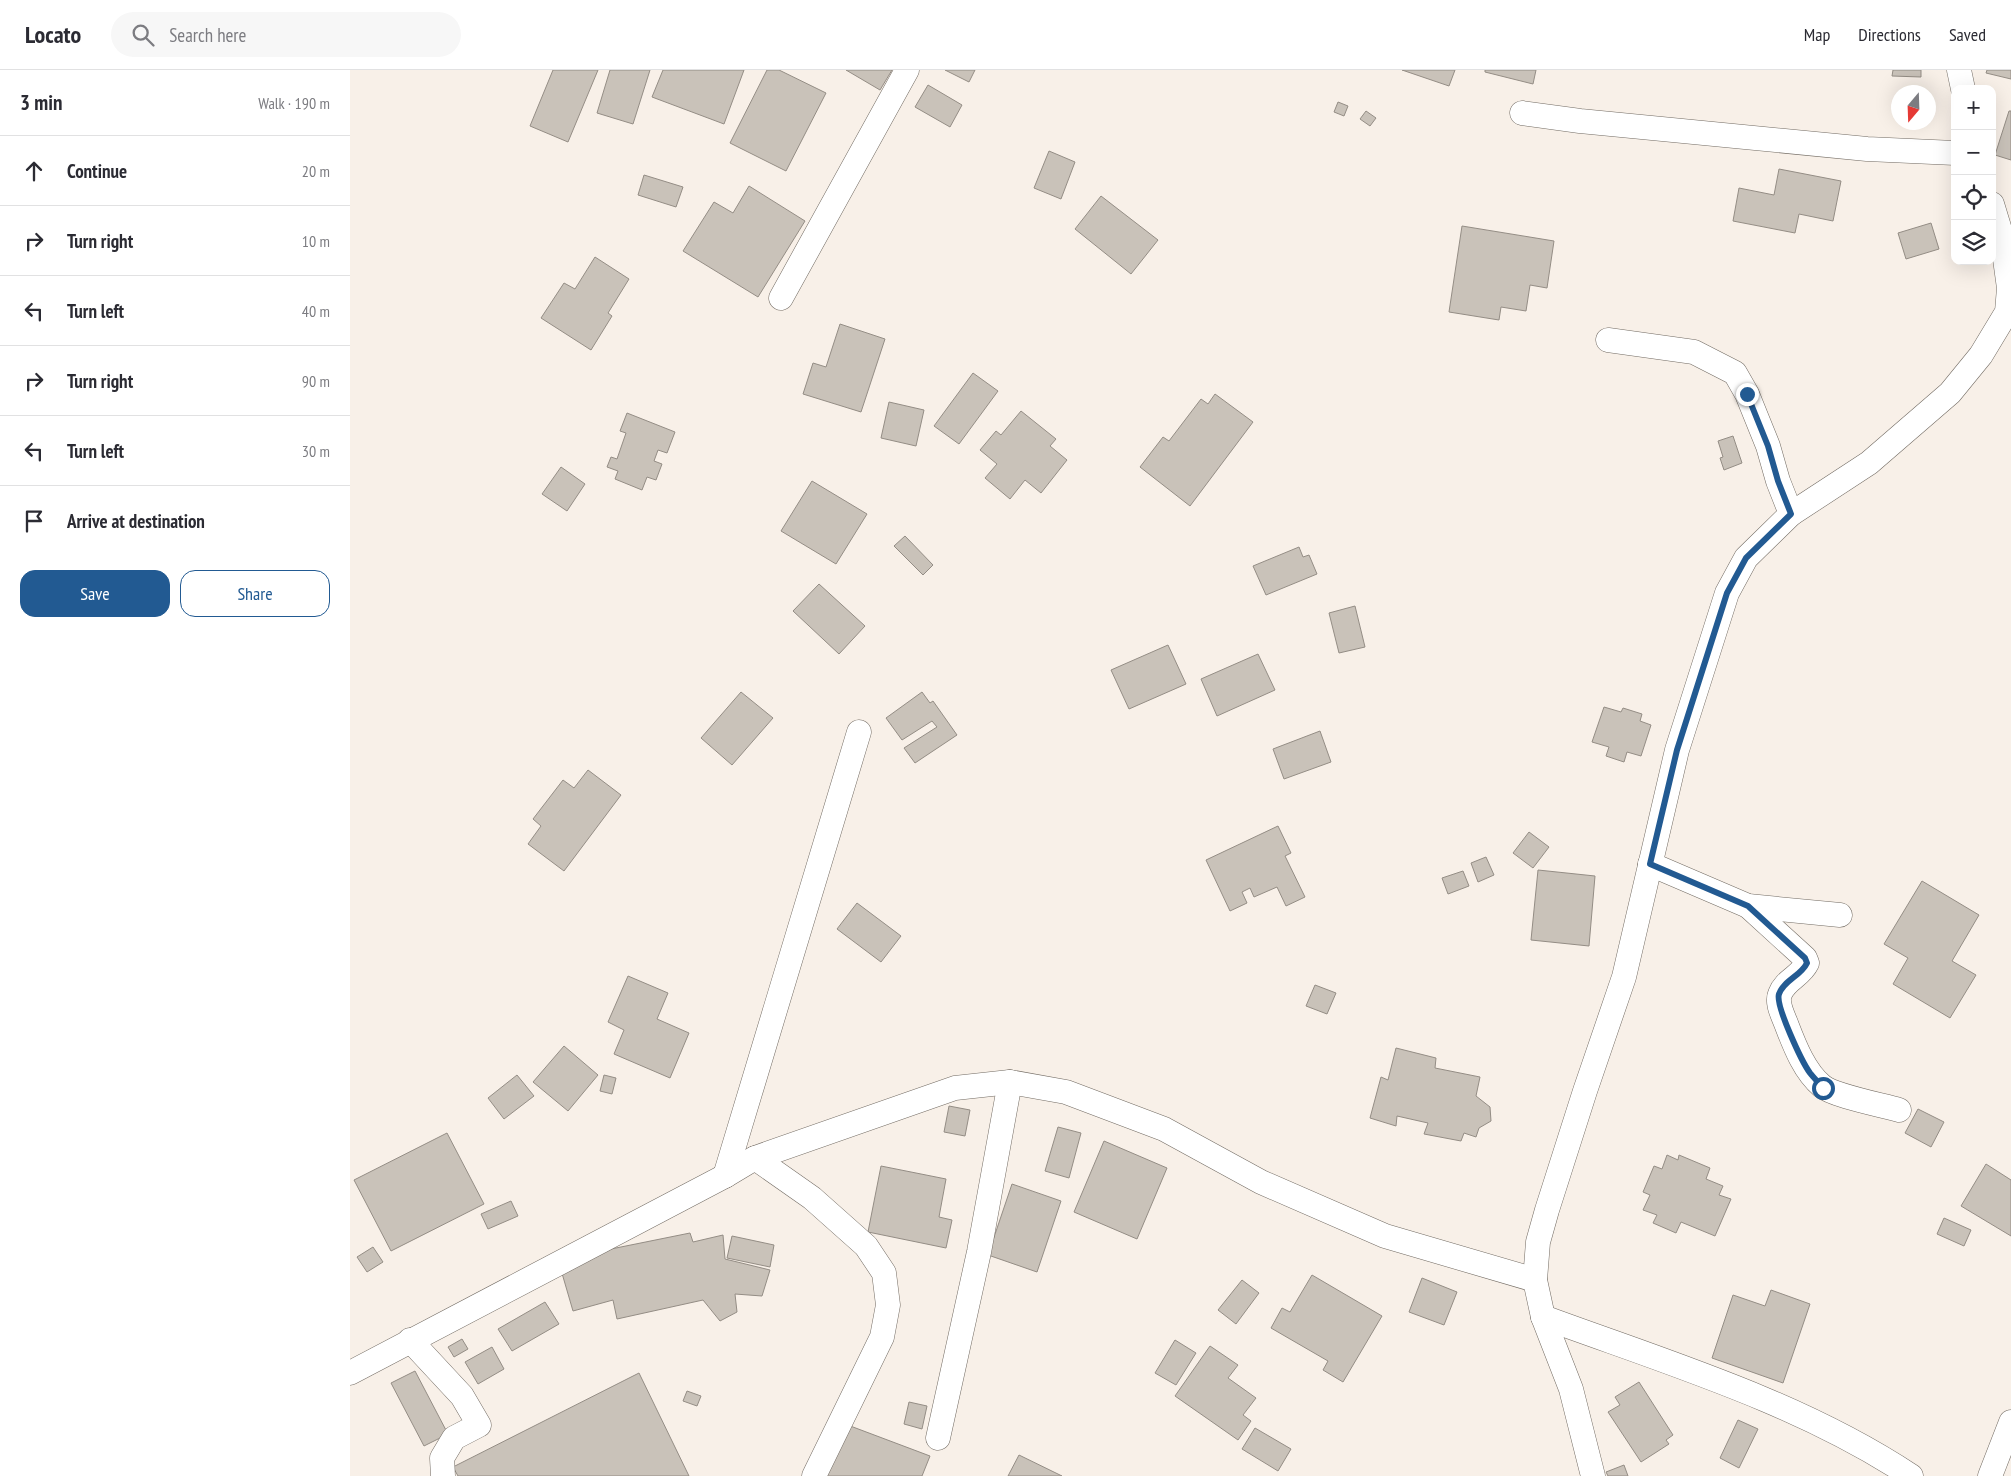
<!DOCTYPE html>
<html lang="en">
<head>
<meta charset="utf-8">
<style>
	:root { --surface:#fff; --page:#f7f7f7; --text:#2b2b33; --muted:#7c7c81; --line:#e1e1e2; --accent:#225a92 }
	body { margin:0; font-family:"PT Sans Narrow",sans-serif; background:var(--page); color:var(--text) }
	.controls { position:absolute; right:15px; top:15px; display:grid; overflow:hidden; border-radius:10px; box-shadow:0 5px 20px #0002 }
	.controls button { width:45px; height:45px; display:grid; place-items:center; padding:0; border:0; border-bottom:1px solid var(--line); background:var(--surface); color:var(--text); font:25px sans-serif }
	.compass { position:absolute; left:1541px; top:15px; width:45px; height:45px; border-radius:50%; background:var(--surface); box-shadow:0 5px 20px #0002; rotate:199deg }
	.stop { position:absolute; width:15px; height:15px; margin:-11px; border:4px solid #225a92; border-radius:50%; background:#fff }
	.stop.end { background:#225a92; border-color:#fff; box-shadow:0 1px 5px #0008 }
	.list { margin:0; padding:0; list-style:none }
	h2 { display:flex; justify-content:space-between; align-items:center; height:65px; margin:0; padding:0 20px; font-size:21px }
	h2 small { font-size:16px; font-weight:400; color:var(--muted) }
	.list li { display:grid; grid-template-columns:32px 1fr auto; gap:15px; align-items:center; box-sizing:border-box; height:70px; padding:0 20px; border-top:1px solid var(--line) }
	.list b { display:block; font-size:19px; white-space:nowrap }
	.list em { font-size:16px; font-style:normal; color:var(--muted) }
	.actions { display:flex; gap:10px; padding:15px 20px }
	.actions a { flex:1; padding:11px 0; border:1px solid var(--accent); border-radius:15px; text-align:center; font-size:18px; color:var(--accent) }
	.actions .main { background:var(--accent); color:#fff }
	.icon { flex:none; width:28px; height:28px; fill:none; stroke:currentColor; stroke-width:2; stroke-linecap:round; stroke-linejoin:round }
	.map { position:relative; flex:none; width:1661px; height:1406px; overflow:hidden }
	header { display:flex; align-items:center; gap:30px; box-sizing:border-box; height:70px; padding:0 25px; background:var(--surface); border-bottom:1px solid var(--line) }
	header strong { font-size:24px }
	nav { display:flex; gap:28px; margin-inline-start:auto; font-size:18px }
	.search { width:350px; height:45px; background:var(--page); display:flex; align-items:center; gap:12px; box-sizing:border-box; padding:0 18px; border-radius:28px; color:var(--muted); font-size:19px }
	main { display:flex }
	aside { flex:1; background:var(--surface) }
	.map>svg:first-child { display:block }
	.building { fill:#c9c2b9; stroke:#948d85 }
	.lines { fill:none; stroke-linecap:round; stroke-linejoin:round }
	.street-casing { stroke:#726b63; stroke-width:25 }
	.street { stroke:#fff; stroke-width:24 }
	.route { stroke:#225a92; stroke-width:6 }
</style>
</head>
<body>
<header>
<strong>Locato</strong>
<div class="search"><svg class="icon" aria-label="search" viewBox="0 0 24 24"><circle cx="10" cy="10" r="6"/><path d="M15 15l6 6"/></svg>Search here</div>
<nav><a>Map</a><a>Directions</a><a>Saved</a></nav>
</header>
<main>
<aside>
<h2>3 min<small>Walk · 190 m</small></h2>
<ul class="list">
<li><svg class="icon" aria-label="ahead" viewBox="0 0 24 24"><path d="M12 20V5M6 11l6-6 6 6"/></svg><div><b>Continue</b></div><em>20 m</em></li>
<li><svg class="icon" aria-label="right" viewBox="0 0 24 24"><path d="M7 20v-9h11M14 6l5 5-5 5"/></svg><div><b>Turn right</b></div><em>10 m</em></li>
<li><svg class="icon" aria-label="left" viewBox="0 0 24 24"><path d="M17 20v-9H6M10 6l-5 5 5 5"/></svg><div><b>Turn left</b></div><em>40 m</em></li>
<li><svg class="icon" aria-label="right" viewBox="0 0 24 24"><path d="M7 20v-9h11M14 6l5 5-5 5"/></svg><div><b>Turn right</b></div><em>90 m</em></li>
<li><svg class="icon" aria-label="left" viewBox="0 0 24 24"><path d="M17 20v-9H6M10 6l-5 5 5 5"/></svg><div><b>Turn left</b></div><em>30 m</em></li>
<li><svg class="icon" aria-label="arrive" viewBox="0 0 24 24"><path d="M6 21V4h12l-3 4 3 4H6"/></svg><div><b>Arrive at destination</b></div></li>
</ul>
<div class="actions"><a class="main">Save</a><a>Share</a></div>
</aside>
<div class="map">
<svg width="1661" height="1406" viewBox="0 0 1661 1406">
	<rect width="100%" height="100%" fill="#f8f0e8"/>
	<!-- building -->
	<g class="building">
		<path d="M 203,0 L 248,0 L 218,72 L 180,56 Z"/>
		<path d="M 260,0 L 300,0 L 283,54 L 247,43 Z"/>
		<path d="M 313,0 L 394,0 L 374,54 L 302,27 Z"/>
		<path d="M 417,0 L 429,0 L 476,23 L 436,101 L 380,73 Z"/>
		<path d="M 496,0 L 542,0 L 530,20 Z"/>
		<path d="M 595,0 L 625,0 L 619,12 Z"/>
		<path d="M 1052,0 L 1105,0 L 1099,16 Z"/>
		<path d="M 1135,0 L 1186,0 L 1183,14 L 1135,2 Z"/>
		<path d="M 1543,0 L 1571,0 L 1571,7 L 1542,6 Z"/>
		<path d="M 1637,0 L 1661,0 L 1661,9 L 1636,3 Z"/>
		<path d="M 578,15 L 612,35 L 600,57 L 565,37 Z"/>
		<path d="M 988,32 L 998,36 L 994,46 L 984,42 Z"/>
		<path d="M 1016,41 L 1026,48 L 1020,56 L 1010,49 Z"/>
		<path d="M 1659,41 L 1661,41 L 1661,90 L 1645,85 Z"/>
		<path d="M 699,81 L 725,92 L 711,129 L 684,118 Z"/>
		<path d="M 1429,99 L 1491,111 L 1483,151 L 1449,144 L 1445,163 L 1383,151 L 1389,118 L 1424,125 Z"/>
		<path d="M 294,105 L 333,117 L 326,137 L 288,125 Z"/>
		<path d="M 399,116 L 455,151 L 408,227 L 333,181 L 364,132 L 383,143 Z"/>
		<path d="M 751,126 L 808,170 L 781,204 L 725,159 Z"/>
		<path d="M 1581,153 L 1589,179 L 1556,189 L 1548,163 Z"/>
		<path d="M 1112,156 L 1204,171 L 1197,218 L 1180,215 L 1176,241 L 1151,237 L 1149,250 L 1099,242 Z"/>
		<path d="M 245,187 L 279,209 L 258,243 L 262,246 L 241,280 L 191,248 L 214,213 L 225,219 Z"/>
		<path d="M 490,254 L 535,269 L 511,342 L 453,324 L 463,293 L 476,297 Z"/>
		<path d="M 623,303 L 648,321 L 609,374 L 584,356 Z"/>
		<path d="M 865,324 L 903,352 L 840,436 L 790,397 L 813,367 L 819,371 L 851,329 L 858,334 Z"/>
		<path d="M 539,332 L 574,340 L 566,376 L 531,368 Z"/>
		<path d="M 671,341 L 706,369 L 700,376 L 717,390 L 691,423 L 675,410 L 660,429 L 635,408 L 647,394 L 630,380 L 646,361 L 651,365 Z"/>
		<path d="M 277,343 L 325,362 L 317,383 L 308,380 L 304,391 L 312,394 L 306,410 L 297,407 L 292,420 L 265,409 L 268,401 L 257,397 L 261,387 L 267,389 L 276,363 L 270,361 Z"/>
		<path d="M 1383,366 L 1392,393 L 1374,400 L 1370,388 L 1373,387 L 1368,371 Z"/>
		<path d="M 211,397 L 235,414 L 217,441 L 192,424 Z"/>
		<path d="M 462,411 L 517,444 L 486,494 L 431,461 Z"/>
		<path d="M 555,466 L 583,495 L 573,505 L 544,476 Z"/>
		<path d="M 949,477 L 953,487 L 959,485 L 967,504 L 916,525 L 903,496 Z"/>
		<path d="M 469,514 L 515,556 L 489,584 L 443,541 Z"/>
		<path d="M 1005,536 L 1015,577 L 989,583 L 979,543 Z"/>
		<path d="M 818,575 L 836,614 L 779,639 L 761,600 Z"/>
		<path d="M 908,584 L 925,620 L 867,646 L 851,609 Z"/>
		<path d="M 391,622 L 423,648 L 382,695 L 351,668 Z"/>
		<path d="M 572,622 L 580,633 L 583,631 L 607,665 L 565,693 L 554,678 L 587,657 L 582,651 L 552,670 L 536,648 Z"/>
		<path d="M 1254,637 L 1271,642 L 1273,638 L 1292,644 L 1290,651 L 1301,655 L 1291,686 L 1277,682 L 1274,692 L 1256,686 L 1259,677 L 1242,672 Z"/>
		<path d="M 970,661 L 981,692 L 934,709 L 923,679 Z"/>
		<path d="M 238,700 L 271,725 L 214,801 L 178,774 L 191,756 L 183,749 L 213,710 L 224,718 Z"/>
		<path d="M 928,756 L 941,783 L 935,786 L 955,827 L 936,836 L 927,817 L 904,827 L 900,818 L 892,822 L 897,833 L 880,841 L 856,790 Z"/>
		<path d="M 1179,762 L 1199,777 L 1183,798 L 1163,783 Z"/>
		<path d="M 1136,787 L 1144,805 L 1128,812 L 1121,793 Z"/>
		<path d="M 1188,800 L 1245,806 L 1239,876 L 1181,870 Z"/>
		<path d="M 1113,801 L 1119,816 L 1098,824 L 1092,808 Z"/>
		<path d="M 1572,811 L 1629,845 L 1602,891 L 1626,905 L 1600,948 L 1543,914 L 1558,888 L 1534,874 Z"/>
		<path d="M 507,833 L 551,866 L 531,892 L 487,859 Z"/>
		<path d="M 278,906 L 318,923 L 307,949 L 339,963 L 320,1008 L 264,984 L 274,960 L 258,952 Z"/>
		<path d="M 965,915 L 986,923 L 977,944 L 956,936 Z"/>
		<path d="M 214,976 L 248,1005 L 218,1041 L 183,1012 Z"/>
		<path d="M 1046,978 L 1086,988 L 1085,998 L 1130,1007 L 1126,1026 L 1140,1037 L 1141,1051 L 1129,1058 L 1126,1067 L 1114,1063 L 1111,1071 L 1074,1064 L 1078,1053 L 1047,1046 L 1046,1056 L 1020,1048 L 1031,1007 L 1038,1010 Z"/>
		<path d="M 167,1005 L 184,1026 L 154,1049 L 138,1028 Z"/>
		<path d="M 254,1005 L 266,1008 L 262,1024 L 250,1021 Z"/>
		<path d="M 599,1036 L 620,1040 L 615,1066 L 594,1062 Z"/>
		<path d="M 1568,1039 L 1594,1052 L 1581,1077 L 1555,1063 Z"/>
		<path d="M 708,1057 L 731,1063 L 719,1108 L 695,1101 Z"/>
		<path d="M 97,1063 L 134,1134 L 41,1181 L 4,1110 Z"/>
		<path d="M 754,1071 L 817,1098 L 787,1169 L 724,1142 Z"/>
		<path d="M 1317,1085 L 1328,1090 L 1329,1085 L 1360,1098 L 1356,1109 L 1373,1116 L 1369,1125 L 1381,1129 L 1365,1166 L 1331,1152 L 1326,1163 L 1303,1153 L 1307,1145 L 1293,1140 L 1300,1125 L 1293,1122 L 1304,1096 L 1312,1099 Z"/>
		<path d="M 1636,1094 L 1661,1110 L 1661,1166 L 1611,1136 Z"/>
		<path d="M 531,1096 L 596,1109 L 589,1147 L 602,1150 L 596,1178 L 518,1162 Z"/>
		<path d="M 662,1114 L 711,1131 L 687,1202 L 638,1185 Z"/>
		<path d="M 161,1131 L 168,1146 L 138,1159 L 131,1144 Z"/>
		<path d="M 1594,1148 L 1621,1160 L 1614,1176 L 1587,1164 Z"/>
		<path d="M 340,1163 L 343,1172 L 373,1165 L 375,1189 L 420,1200 L 412,1226 L 385,1224 L 387,1242 L 370,1251 L 353,1230 L 267,1249 L 263,1230 L 223,1241 L 209,1193 L 261,1179 Z"/>
		<path d="M 382,1166 L 424,1175 L 420,1197 L 377,1188 Z"/>
		<path d="M 23,1177 L 33,1192 L 17,1202 L 7,1187 Z"/>
		<path d="M 962,1205 L 1032,1246 L 993,1312 L 973,1300 L 978,1291 L 921,1258 L 932,1238 L 940,1242 Z"/>
		<path d="M 1072,1208 L 1107,1222 L 1094,1255 L 1059,1242 Z"/>
		<path d="M 892,1210 L 909,1223 L 886,1254 L 868,1240 Z"/>
		<path d="M 1421,1220 L 1460,1234 L 1433,1313 L 1362,1288 L 1383,1225 L 1415,1236 Z"/>
		<path d="M 195,1232 L 209,1254 L 162,1281 L 148,1259 Z"/>
		<path d="M 112,1269 L 118,1279 L 104,1287 L 98,1277 Z"/>
		<path d="M 825,1270 L 846,1283 L 826,1315 L 805,1303 Z"/>
		<path d="M 860,1276 L 888,1295 L 878,1308 L 906,1328 L 893,1345 L 901,1351 L 888,1370 L 825,1326 Z"/>
		<path d="M 142,1277 L 154,1299 L 128,1314 L 115,1292 Z"/>
		<path d="M 65,1301 L 98,1364 L 74,1376 L 41,1313 Z"/>
		<path d="M 289,1303 L 339,1406 L 108,1406 L 103,1397 Z"/>
		<path d="M 1289,1312 L 1323,1365 L 1316,1370 L 1319,1374 L 1291,1392 L 1258,1342 L 1270,1335 L 1265,1327 Z"/>
		<path d="M 337,1321 L 351,1326 L 347,1336 L 333,1331 Z"/>
		<path d="M 559,1332 L 577,1336 L 572,1359 L 554,1354 Z"/>
		<path d="M 1388,1350 L 1408,1359 L 1389,1398 L 1370,1388 Z"/>
		<path d="M 495,1354 L 580,1386 L 572,1406 L 476,1406 Z"/>
		<path d="M 905,1358 L 941,1379 L 928,1401 L 892,1379 Z"/>
		<path d="M 669,1385 L 712,1406 L 658,1406 Z"/>
		<path d="M 1274,1395 L 1278,1406 L 1258,1406 L 1256,1402 Z"/>
	</g>
	<g class="lines">
		<defs>
			<g id="street">
				<path d="M 1609,0 L 1613,19"/>
				<path d="M 1172,43 L 1230,51 L 1517,79 L 1605,83"/>
				<path d="M 431,228 L 557,0"/>
				<path d="M 1258,270 L 1344,282 L 1385,303 L 1397,324 L 1418,376 L 1428,411 L 1441,444"/>
				<path d="M 1300,794 L 1398,836 L 1490,845"/>
				<path d="M 1398,836 L 1455,888 L 1457,893 C 1451,906 1435,910 1430,924 C 1426,934 1434,947 1437,956 C 1445,977 1455,1002 1472,1016 C 1484,1026 1532,1035 1549,1040"/>
				<path d="M 405,1088 L 462,1128 L 516,1176 L 534,1203 L 538,1235 L 532,1267 L 464,1406"/>
				<path d="M 375,1106 L 509,662"/>
				<path d="M 1193,1247 C 1318,1293 1449,1332 1561,1406"/>
				<path d="M 60,1270 L 112,1326 L 129,1355 L 104,1368 L 92,1388 L 93,1406"/>
				<path d="M 0,1303 L 375,1106 L 405,1088 L 605,1018 L 660,1012 L 716,1022 L 814,1059 L 911,1112 L 1035,1166 L 1185,1210"/>
				<path d="M 588,1368 L 629,1182 L 660,1012"/>
				<path d="M 1243,1406 L 1221,1319 L 1193,1247 L 1185,1210 L 1188,1172 L 1197,1140 L 1235,1021 L 1274,907 L 1327,680 L 1377,523 L 1396,488 L 1441,444 L 1519,393 L 1600,323 L 1631,285 L 1657,242 L 1659,218 L 1652,167 L 1642,134"/>
				<path d="M 1640,1406 L 1661,1352"/>
			</g>
		</defs>
		<!-- street casing -->
		<use href="#street" class="street-casing"/>
		<!-- street -->
		<use href="#street" class="street"/>
	</g>
	<g class="lines">
		<!-- route -->
		<path class="route" d="M 1397,324 L 1418,376 L 1428,411 L 1441,444 L 1396,488 L 1377,523 L 1327,680 L 1300,794 L 1398,836 L 1455,888 L 1457,893 C 1451,906 1434,910 1429,924 C 1425,935 1452,992 1460,1003 C 1464,1008 1469,1013 1473,1018"/>
	</g>
</svg>
<div class="controls">
<button>+</button>
<button>−</button>
<button><svg class="icon" aria-label="locate" viewBox="0 0 24 24"><circle cx="12" cy="12" r="6"/><path d="M12 2v4M12 18v4M2 12h4M18 12h4"/></svg></button>
<button><svg class="icon" aria-label="layers" viewBox="0 0 24 24"><path d="M12 4l9 5-9 5-9-5zM3 14l9 5 9-5"/></svg></button>
</div>
<svg class="compass" viewBox="-18 -18 36 36"><path d="M0-13l5 13h-10z" fill="#e53935"/><path d="M0 13l5-13h-10z" fill="#7c7c81"/></svg>
<div class="stop" style="left:1473px;top:1018px"></div>
<div class="stop end" style="left:1397px;top:324px"></div>
</div>
</main>
</body>
</html>
